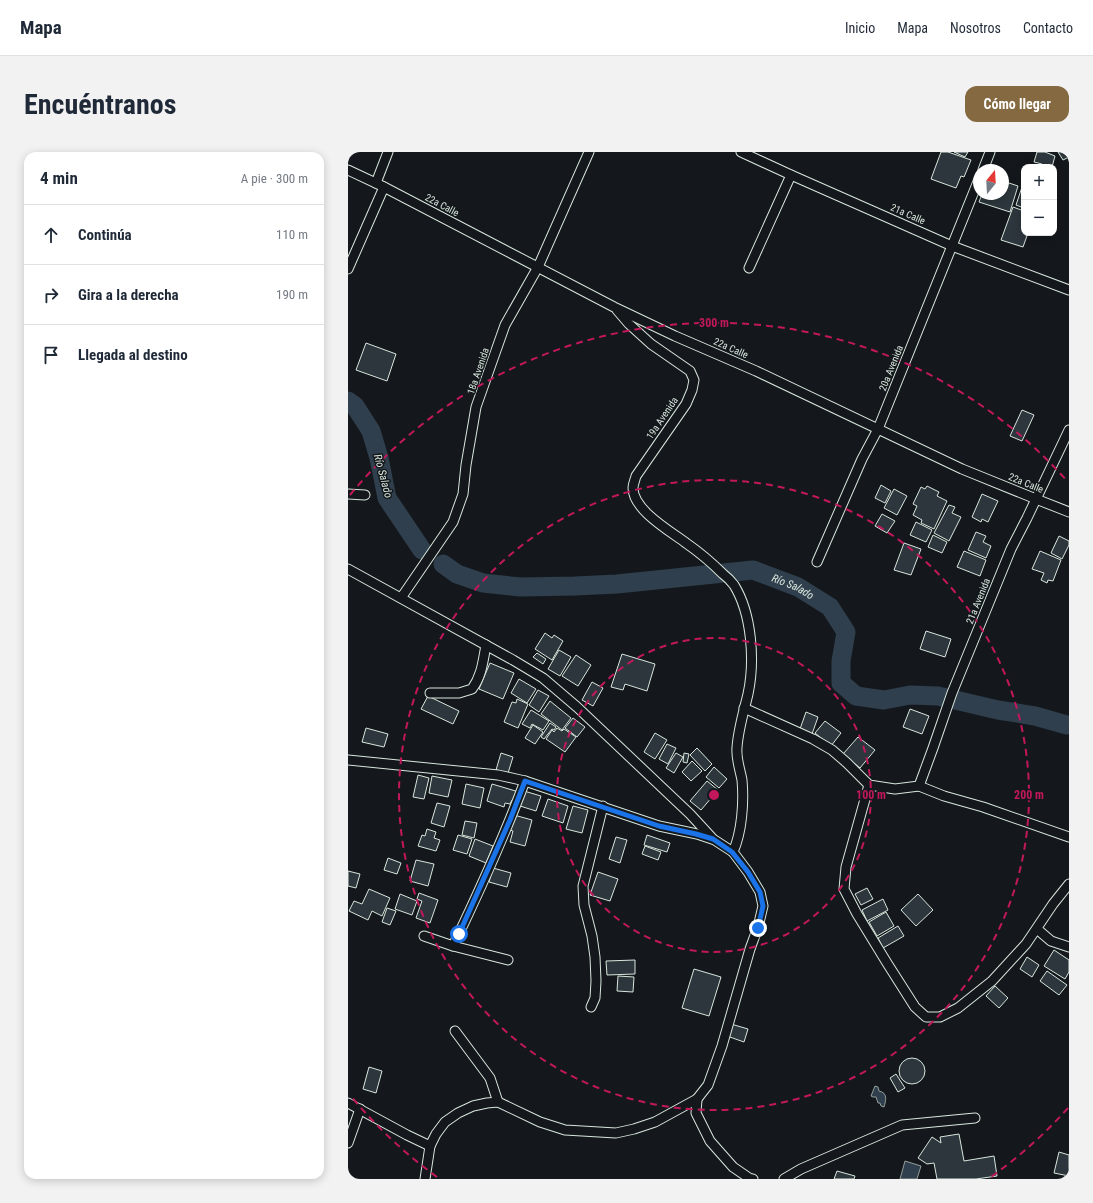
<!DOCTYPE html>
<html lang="es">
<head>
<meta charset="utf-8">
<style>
	:root { --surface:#fff; --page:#f2f2f3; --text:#1f2937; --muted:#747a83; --line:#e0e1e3; --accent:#846941 }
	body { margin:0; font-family:"Roboto Condensed",sans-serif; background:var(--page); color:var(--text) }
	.controls { position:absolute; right:12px; top:12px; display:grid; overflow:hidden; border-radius:8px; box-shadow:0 2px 10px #0003 }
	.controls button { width:36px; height:36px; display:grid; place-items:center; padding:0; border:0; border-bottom:1px solid var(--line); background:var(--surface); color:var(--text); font:20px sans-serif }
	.compass { position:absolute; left:625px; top:12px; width:36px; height:36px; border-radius:50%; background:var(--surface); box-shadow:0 2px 10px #0003; rotate:18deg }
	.stop { position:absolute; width:12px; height:12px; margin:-9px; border:3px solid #1a73e8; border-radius:50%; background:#fff }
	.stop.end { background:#1a73e8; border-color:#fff; box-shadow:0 1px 4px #0008 }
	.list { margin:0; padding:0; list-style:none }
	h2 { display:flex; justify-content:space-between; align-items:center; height:52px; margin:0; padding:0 16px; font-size:17px }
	h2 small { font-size:13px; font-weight:400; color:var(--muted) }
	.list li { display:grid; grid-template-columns:26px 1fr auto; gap:12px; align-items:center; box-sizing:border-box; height:60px; padding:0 16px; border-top:1px solid var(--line) }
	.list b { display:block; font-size:15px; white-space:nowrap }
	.list em { font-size:13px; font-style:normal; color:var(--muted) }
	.icon { flex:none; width:22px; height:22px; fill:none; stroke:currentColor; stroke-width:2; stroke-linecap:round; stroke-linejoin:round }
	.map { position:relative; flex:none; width:721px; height:1027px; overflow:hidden; border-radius:12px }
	header { display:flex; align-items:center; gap:24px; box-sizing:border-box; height:56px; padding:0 20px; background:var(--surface); border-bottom:1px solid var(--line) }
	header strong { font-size:19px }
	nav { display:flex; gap:22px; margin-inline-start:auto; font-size:14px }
	.intro { display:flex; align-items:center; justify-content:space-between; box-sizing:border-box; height:96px; padding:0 24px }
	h1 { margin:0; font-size:28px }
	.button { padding:10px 18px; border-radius:12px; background:var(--accent); color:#fff; font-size:14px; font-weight:700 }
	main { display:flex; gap:24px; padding:0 24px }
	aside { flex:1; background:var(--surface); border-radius:12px; box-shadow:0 2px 10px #0003 }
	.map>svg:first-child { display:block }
	.water { fill:#2f3f4d; stroke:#939e99 }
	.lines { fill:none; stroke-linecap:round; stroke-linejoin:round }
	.river { stroke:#2f3f4d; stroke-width:19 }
	.building { fill:#2c363c; stroke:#d8e6dc }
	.street-casing { stroke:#d8e6dc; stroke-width:11 }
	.street { stroke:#14181c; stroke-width:9 }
	.route { stroke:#1a73e8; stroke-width:5 }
	.ring { fill:none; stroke:#c2185b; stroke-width:2; stroke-dasharray:7 5 }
	.labels { text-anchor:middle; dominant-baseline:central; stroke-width:3; stroke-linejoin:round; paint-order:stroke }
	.street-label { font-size:10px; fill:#d8e6dc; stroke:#14181c }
	.water-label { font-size:11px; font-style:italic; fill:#d8e6dc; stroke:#14181c }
	.centre { fill:#c2185b; stroke:#14181c; stroke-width:2 }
	.ring-label { font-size:12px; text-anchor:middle; font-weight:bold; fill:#c2185b; stroke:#14181c; stroke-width:3; stroke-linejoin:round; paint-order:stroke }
</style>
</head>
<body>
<header>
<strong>Mapa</strong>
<nav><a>Inicio</a><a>Mapa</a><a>Nosotros</a><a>Contacto</a></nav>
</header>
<div class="intro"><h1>Encuéntranos</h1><a class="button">Cómo llegar</a></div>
<main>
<aside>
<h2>4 min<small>A pie · 300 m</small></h2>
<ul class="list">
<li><svg class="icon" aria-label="ahead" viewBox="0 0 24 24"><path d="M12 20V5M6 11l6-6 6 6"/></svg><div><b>Continúa</b></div><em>110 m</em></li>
<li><svg class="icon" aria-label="right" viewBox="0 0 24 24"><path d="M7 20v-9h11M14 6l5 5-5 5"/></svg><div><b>Gira a la derecha</b></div><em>190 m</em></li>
<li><svg class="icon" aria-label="arrive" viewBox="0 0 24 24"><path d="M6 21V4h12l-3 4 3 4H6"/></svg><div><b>Llegada al destino</b></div></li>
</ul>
</aside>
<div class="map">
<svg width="721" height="1027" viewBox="0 0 721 1027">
	<rect width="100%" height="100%" fill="#14181c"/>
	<!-- water -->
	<g class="water">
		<path d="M 527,934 L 530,935 L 531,939 C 540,941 538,948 536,955 L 533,954 L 532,951 L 530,951 L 528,945 L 525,945 L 523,944 Z"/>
		<path d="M 557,1009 L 573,1014 L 569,1027 L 552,1027 Z"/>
	</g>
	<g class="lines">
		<!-- river -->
		<g class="river">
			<path d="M 0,249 L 7,254 L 23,279 L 31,306 L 39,346 L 74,398"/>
			<path id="s1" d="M 95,412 L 109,422 L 135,431 L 172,435 L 227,434 L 269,432 L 405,418 L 450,435 L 482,455 L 498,480 L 493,509 L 493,531 L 508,544 L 536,548 L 562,543 L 590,544 L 650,558 L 687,564 L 719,573"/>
		</g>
	</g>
	<!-- building -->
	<g class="building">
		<path d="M 593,0 L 600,0 L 623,8 L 616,25 L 613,24 L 608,36 L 583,27 Z"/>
		<path d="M 606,0 L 620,0 L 617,5 Z"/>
		<path d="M 689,0 L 697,0 L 707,4 L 704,15 L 701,14 L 700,15 L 693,15 L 694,12 L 686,10 Z"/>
		<path d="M 710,0 L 721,0 L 721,5 L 715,8 Z"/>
		<path d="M 655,29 L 670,34 L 662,60 L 631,50 L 634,42 L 638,43 L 638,42 L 655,42 Z"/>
		<path d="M 674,35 L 676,36 L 676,56 L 668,53 Z"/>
		<path d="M 665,55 L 676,59 L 676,81 L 680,81 L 675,95 L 653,88 Z"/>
		<path d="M 18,191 L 48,202 L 39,229 L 8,218 Z"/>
		<path d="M 674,258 L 686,263 L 674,289 L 662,284 Z"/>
		<path d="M 533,333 L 543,339 L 537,351 L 527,346 Z"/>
		<path d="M 579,334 L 591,340 L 589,344 L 599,349 L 586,377 L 573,371 L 574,368 L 565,363 L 569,354 L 565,352 L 573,335 L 577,337 Z"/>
		<path d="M 546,337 L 559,344 L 549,363 L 536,356 Z"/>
		<path d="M 634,342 L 650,349 L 640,370 L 634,367 L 633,370 L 624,365 Z"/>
		<path d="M 601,353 L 607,355 L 604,361 L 613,365 L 601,389 L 586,381 Z"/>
		<path d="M 534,362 L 547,369 L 539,381 L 527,374 Z"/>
		<path d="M 568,370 L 584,378 L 578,390 L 562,383 Z"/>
		<path d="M 628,380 L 638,384 L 635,390 L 643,394 L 638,406 L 620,398 Z"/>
		<path d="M 585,383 L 599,390 L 594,401 L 580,395 Z"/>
		<path d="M 711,384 L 721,389 L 721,393 L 714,407 L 703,401 Z"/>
		<path d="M 556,391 L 573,397 L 563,423 L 546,418 Z"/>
		<path d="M 616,399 L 638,408 L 632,424 L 609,415 Z"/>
		<path d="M 692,399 L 713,408 L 705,429 L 700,428 L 699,431 L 693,428 L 696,421 L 684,417 Z"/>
		<path d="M 578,479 L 603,487 L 597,505 L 572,497 Z"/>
		<path d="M 197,481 L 204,486 L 206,483 L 215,489 L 204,508 L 187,497 Z"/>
		<path d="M 211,498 L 223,505 L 212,524 L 200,517 Z"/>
		<path d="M 189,501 L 198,507 L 195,512 L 185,505 Z"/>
		<path d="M 274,502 L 307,512 L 299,539 L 277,532 L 275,538 L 263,535 Z"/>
		<path d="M 228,503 L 243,513 L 230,534 L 214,524 Z"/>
		<path d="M 142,511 L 166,521 L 155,547 L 131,537 Z"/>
		<path d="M 171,527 L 188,537 L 179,551 L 163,541 Z"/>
		<path d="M 244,530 L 255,536 L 245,554 L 234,548 Z"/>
		<path d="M 190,538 L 201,544 L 191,560 L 181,553 Z"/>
		<path d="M 80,544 L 111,559 L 105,572 L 73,557 Z"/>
		<path d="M 169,547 L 180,552 L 170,576 L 156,570 L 164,550 L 168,551 Z"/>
		<path d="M 202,549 L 223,566 L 214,578 L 193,562 Z"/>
		<path d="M 562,557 L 581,564 L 574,582 L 555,575 Z"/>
		<path d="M 183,558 L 201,569 L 195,578 L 184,572 L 182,576 L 174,572 Z"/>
		<path d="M 458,560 L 470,565 L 464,582 L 452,577 Z"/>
		<path d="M 225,566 L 237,575 L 229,585 L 217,576 Z"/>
		<path d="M 477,569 L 493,581 L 483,594 L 467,581 Z"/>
		<path d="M 202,571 L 208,575 L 206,578 L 204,577 L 196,587 L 193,585 Z"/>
		<path d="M 185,573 L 195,580 L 187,592 L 177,586 Z"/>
		<path d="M 18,576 L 40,582 L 36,595 L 14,590 Z"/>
		<path d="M 209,576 L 214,579 L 216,577 L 228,585 L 217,600 L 198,587 L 204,578 L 206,580 Z"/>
		<path d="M 307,581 L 319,588 L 307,607 L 296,600 Z"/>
		<path d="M 510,585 L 527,598 L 512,616 L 495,602 Z"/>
		<path d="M 319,592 L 328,596 L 320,612 L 311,607 Z"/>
		<path d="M 349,596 L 364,612 L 357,619 L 342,603 Z"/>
		<path d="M 153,601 L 165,605 L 160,621 L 148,618 Z"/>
		<path d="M 328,601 L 335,605 L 326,621 L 318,616 Z"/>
		<path d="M 336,601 L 341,602 L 339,611 L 335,610 Z"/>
		<path d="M 344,609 L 354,619 L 343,629 L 334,620 Z"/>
		<path d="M 366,615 L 379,627 L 371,636 L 358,625 Z"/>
		<path d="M 70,623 L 81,626 L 76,647 L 65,645 Z"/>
		<path d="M 84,624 L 104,628 L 100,645 L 81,641 Z"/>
		<path d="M 359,629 L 370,638 L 353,658 L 342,649 Z"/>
		<path d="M 118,632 L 136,636 L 132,656 L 114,652 Z"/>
		<path d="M 144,632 L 171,640 L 168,649 L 164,648 L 162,652 L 157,651 L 156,655 L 139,649 Z"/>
		<path d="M 176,639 L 193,644 L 188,659 L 172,654 Z"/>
		<path d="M 200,647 L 220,654 L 215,671 L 194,664 Z"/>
		<path d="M 89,651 L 102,654 L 96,675 L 83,671 Z"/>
		<path d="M 225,654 L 240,658 L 234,681 L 218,677 Z"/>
		<path d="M 166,663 L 184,668 L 177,694 L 162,690 L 165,679 L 162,678 Z"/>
		<path d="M 117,669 L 129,671 L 126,686 L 114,683 Z"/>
		<path d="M 79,677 L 88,680 L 86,686 L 92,688 L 88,699 L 70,694 L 74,683 L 77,684 Z"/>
		<path d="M 110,683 L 124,687 L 119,702 L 105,698 Z"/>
		<path d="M 299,683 L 322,691 L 319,700 L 296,693 Z"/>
		<path d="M 268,685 L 279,688 L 272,711 L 261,707 Z"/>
		<path d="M 127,687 L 145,694 L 138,711 L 121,704 Z"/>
		<path d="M 297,694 L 313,700 L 310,708 L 294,702 Z"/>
		<path d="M 40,706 L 53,711 L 49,722 L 36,718 Z"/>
		<path d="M 68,708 L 86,712 L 80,734 L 62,729 Z"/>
		<path d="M 145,716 L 163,721 L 159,735 L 141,730 Z"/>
		<path d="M 0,719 L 12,722 L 8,736 L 0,734 Z"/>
		<path d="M 250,720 L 270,727 L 262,749 L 242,743 Z"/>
		<path d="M 519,736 L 525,747 L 513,753 L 507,742 Z"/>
		<path d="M 21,737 L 42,746 L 34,764 L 24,759 L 20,768 L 1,759 L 6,749 L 14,752 Z"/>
		<path d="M 71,741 L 90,748 L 82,771 L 68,766 L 74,749 L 69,747 Z"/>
		<path d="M 52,742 L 69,749 L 64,763 L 47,757 Z"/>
		<path d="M 570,742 L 585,758 L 568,774 L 553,758 Z"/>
		<path d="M 535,747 L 540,758 L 519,769 L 514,758 Z"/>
		<path d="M 39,756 L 48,759 L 42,773 L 34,770 Z"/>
		<path d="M 538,760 L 546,774 L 529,784 L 521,770 Z"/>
		<path d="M 550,774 L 556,784 L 535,796 L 530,786 Z"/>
		<path d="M 706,798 L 721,808 L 721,820 L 717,827 L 696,814 Z"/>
		<path d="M 679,805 L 691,813 L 684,825 L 672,817 Z"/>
		<path d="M 287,808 L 287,822 L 259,823 L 258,809 Z"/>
		<path d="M 346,817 L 373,825 L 361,864 L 334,856 Z"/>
		<path d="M 699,819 L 719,833 L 711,843 L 692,829 Z"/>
		<path d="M 270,824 L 286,825 L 285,840 L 269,839 Z"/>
		<path d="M 647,834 L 660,846 L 651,856 L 638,844 Z"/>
		<path d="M 383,872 L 400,877 L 396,890 L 379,884 Z"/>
		<circle cx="564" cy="919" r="13"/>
		<path d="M 21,915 L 34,919 L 28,941 L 15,937 Z"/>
		<path d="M 548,922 L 557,936 L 550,940 L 542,926 Z"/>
		<path d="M 611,982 L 616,1009 L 646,1004 L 649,1024 L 628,1027 L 589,1027 L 586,1011 L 579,1012 L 570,1006 L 584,985 L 593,991 L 592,985 Z"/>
		<path d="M 711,1000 L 721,1003 L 721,1024 L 706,1021 Z"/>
		<path d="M 489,1019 L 507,1024 L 506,1027 L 486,1027 Z"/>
	</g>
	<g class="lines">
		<defs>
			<g id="street">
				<path d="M 393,0 L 443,23 L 604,94 L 721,138"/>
				<path d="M 0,18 L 34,34 L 266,155 L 327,184 L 408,219 L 614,317 L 688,347 L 721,360"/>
				<path d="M 635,18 L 642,0"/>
				<path d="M 28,31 L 40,0"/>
				<path d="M 401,116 L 443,23"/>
				<path d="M 0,117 L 36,35"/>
				<path d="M 269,158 L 281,172 L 303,192 L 342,219 L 346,228 L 344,238 L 338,252 L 288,324 C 287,328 285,332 285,336 C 285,358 322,379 338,391 C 351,400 364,411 375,422 C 379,425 383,429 386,433 C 404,462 407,509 400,542 C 396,559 390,578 389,596 C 388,607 392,617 394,628 C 396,650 394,680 385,700"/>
				<path d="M 0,342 L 17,343"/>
				<path d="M 469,410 L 514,307 L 530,277 L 631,27"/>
				<path d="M 0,417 L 165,508 L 195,526 L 229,555 L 342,662 L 365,687 L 385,700 L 400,720 L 412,740 L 415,754 L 410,775 L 402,797 L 374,894 L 360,933 L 349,947 L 307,970 L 286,977 L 268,981 L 217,978 L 192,970 L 150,950 L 139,951 L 125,954 L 110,961 L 97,970 L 88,982 L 82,994 L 77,1027"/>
				<path d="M 53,446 L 105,370 L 115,342 L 118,313 L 128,255 L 157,173 L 190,115 L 241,0"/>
				<path d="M 82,541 L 111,541 L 124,537 C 134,523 135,509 138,493"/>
				<path d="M 396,556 L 465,587 L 484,598 L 499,611 L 521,633 L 547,637 L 571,634 L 596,644 L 635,655 L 721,685"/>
				<path d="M 0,608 L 150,623 L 177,629 L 311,674 L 349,682 L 364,687"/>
				<path d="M 521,633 L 498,715 L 496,737 L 509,762 L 539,811 L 567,855 L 578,865 L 592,865 L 610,856 L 644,829 L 678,792 L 705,752 L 721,732"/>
				<path d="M 571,634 L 585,596 L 604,541 L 663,397 L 679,366 L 721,278"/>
				<path d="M 689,777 L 703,789 L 721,795"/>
				<path d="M 76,784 L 105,794 L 160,808"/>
				<path d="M 105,794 C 131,740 156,685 177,629"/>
				<path d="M 243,855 L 247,846 L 248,829 L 247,805 L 244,784 L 236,753 L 235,734 L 255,654"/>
				<path d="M 107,879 L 142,926 L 150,950"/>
				<path d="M 349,947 L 348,961 L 362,989 L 385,1015 L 401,1026 L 405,1027"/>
				<path d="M 0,951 L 59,983 L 82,994"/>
				<path d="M 0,991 L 12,957"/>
				<path d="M 436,1027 L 453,1017 L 554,973 L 627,966"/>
			</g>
		</defs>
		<!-- street casing -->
		<use href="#street" class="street-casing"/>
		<!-- street -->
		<use href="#street" class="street"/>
	</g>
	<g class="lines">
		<!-- route -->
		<path class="route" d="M 111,782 L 162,668 L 177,629 L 311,674 L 348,682 L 365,687 L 384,700 L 400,720 L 412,740 L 415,754 L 410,776"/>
	</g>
	<!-- distance rings -->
	<g class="ring">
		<circle cx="366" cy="643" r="157"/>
		<circle cx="366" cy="643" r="315"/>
		<path d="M720 956A472 472 0 0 1 643 1025M89 1025A472 472 0 0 1 2 943M2 343A472 472 0 0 1 720 330"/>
	</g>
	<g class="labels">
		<!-- street labels -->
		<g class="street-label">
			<text transform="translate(94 53) rotate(28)">22a Calle</text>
			<text transform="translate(560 62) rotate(24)">21a Calle</text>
			<text transform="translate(383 196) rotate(24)">22a Calle</text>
			<text transform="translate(543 216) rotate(-68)">20a Avenida</text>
			<text transform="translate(130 219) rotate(-71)">18a Avenida</text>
			<text transform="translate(314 266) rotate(-56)">19a Avenida</text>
			<text transform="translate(678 331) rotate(22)">22a Calle</text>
			<text transform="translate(630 449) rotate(-68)">21a Avenida</text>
		</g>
		<!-- water labels -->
		<g class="water-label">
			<text transform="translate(35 324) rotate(75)">Río Salado</text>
			<text stroke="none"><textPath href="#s1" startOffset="359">Río Salado</textPath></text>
		</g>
	</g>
	<circle cx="366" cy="643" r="6" class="centre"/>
	<g class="ring-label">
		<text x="366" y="175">300 m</text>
		<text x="523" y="647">100 m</text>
		<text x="681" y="647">200 m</text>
	</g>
</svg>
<div class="controls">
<button>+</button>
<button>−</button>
</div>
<svg class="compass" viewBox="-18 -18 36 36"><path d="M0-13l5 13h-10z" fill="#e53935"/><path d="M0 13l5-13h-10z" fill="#747a83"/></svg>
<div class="stop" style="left:111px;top:782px"></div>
<div class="stop end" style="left:410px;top:776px"></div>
</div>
</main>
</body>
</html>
